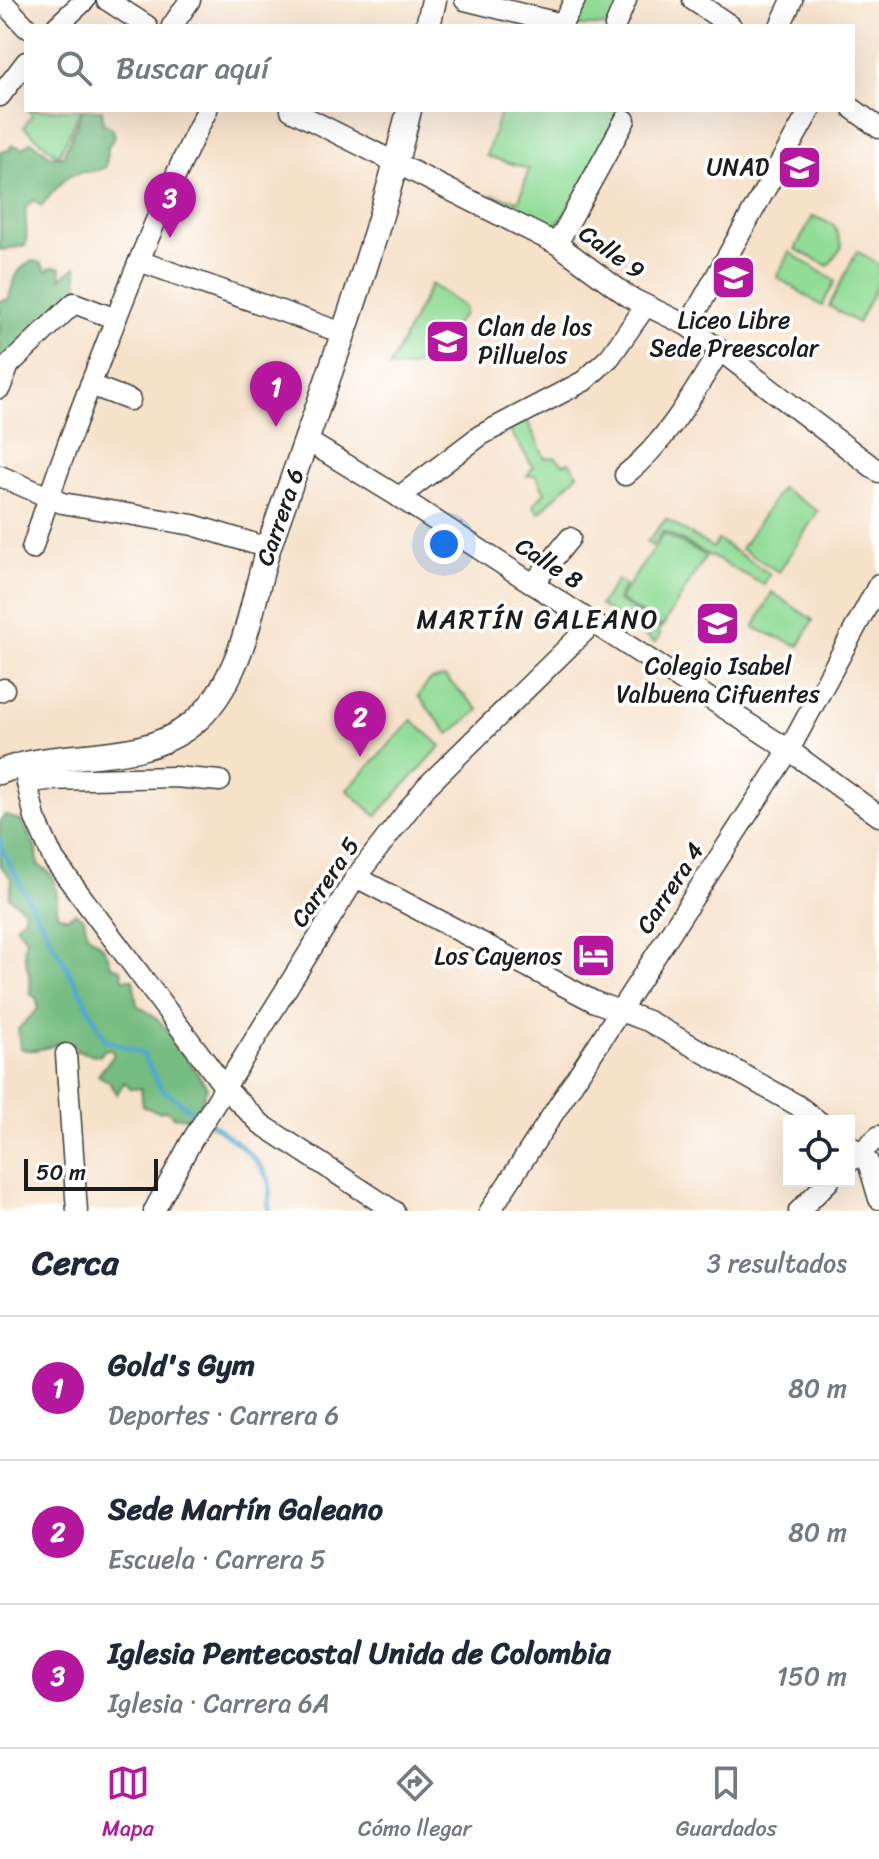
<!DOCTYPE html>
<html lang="es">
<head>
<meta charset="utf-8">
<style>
	:root { --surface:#fff; --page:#f2f2f3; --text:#1f2937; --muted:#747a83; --line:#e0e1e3; --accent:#b5179e }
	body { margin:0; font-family:Sriracha,sans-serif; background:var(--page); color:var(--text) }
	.controls { position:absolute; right:24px; bottom:24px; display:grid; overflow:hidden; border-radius:0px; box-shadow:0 8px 32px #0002 }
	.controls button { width:72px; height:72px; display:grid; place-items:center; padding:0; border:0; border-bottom:2px solid var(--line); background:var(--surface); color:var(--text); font:40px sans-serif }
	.scale { position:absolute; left:24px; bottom:20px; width:134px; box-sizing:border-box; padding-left:8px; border:4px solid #1c1c1c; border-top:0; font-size:22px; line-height:28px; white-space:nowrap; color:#1c1c1c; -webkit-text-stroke:6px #fff; paint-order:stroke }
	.you { position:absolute; left:444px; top:544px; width:28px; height:28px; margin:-20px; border:6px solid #fff; border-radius:50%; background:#1a73e8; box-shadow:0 0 0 12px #1a73e833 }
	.badge { display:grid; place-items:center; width:52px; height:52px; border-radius:50%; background:var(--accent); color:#fff; font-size:26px; font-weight:700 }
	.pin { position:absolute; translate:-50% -66px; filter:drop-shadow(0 2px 4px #0008) }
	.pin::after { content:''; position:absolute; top:42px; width:28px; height:24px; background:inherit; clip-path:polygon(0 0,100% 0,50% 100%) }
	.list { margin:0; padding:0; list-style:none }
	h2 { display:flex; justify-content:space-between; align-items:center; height:104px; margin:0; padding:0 32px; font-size:34px }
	h2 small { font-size:26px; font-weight:400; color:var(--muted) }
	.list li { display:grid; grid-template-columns:52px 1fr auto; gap:24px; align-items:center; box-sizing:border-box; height:144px; padding:0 32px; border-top:2px solid var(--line) }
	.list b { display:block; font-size:30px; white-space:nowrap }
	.list p { margin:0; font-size:26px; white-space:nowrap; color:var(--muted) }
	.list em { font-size:26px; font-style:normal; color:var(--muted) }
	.icon { flex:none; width:44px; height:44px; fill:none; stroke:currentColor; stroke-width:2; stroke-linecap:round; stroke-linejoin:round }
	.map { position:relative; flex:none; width:879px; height:1211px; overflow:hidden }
	.search { position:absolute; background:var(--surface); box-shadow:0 8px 32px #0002; left:24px; right:24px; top:24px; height:88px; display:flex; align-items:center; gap:20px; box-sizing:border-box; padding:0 28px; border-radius:0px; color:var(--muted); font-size:30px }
	.sheet { height:536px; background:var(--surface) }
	nav { display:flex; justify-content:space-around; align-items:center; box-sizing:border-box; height:112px; border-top:2px solid var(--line); background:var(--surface); font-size:22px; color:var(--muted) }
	nav a { display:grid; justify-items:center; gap:4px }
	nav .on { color:var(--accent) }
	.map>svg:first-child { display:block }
	.green { fill:#91dc97; stroke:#567c5a; stroke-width:2 }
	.forest { fill:#74bc80; stroke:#486c4e; stroke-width:2 }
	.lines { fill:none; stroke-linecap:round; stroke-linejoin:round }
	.stream { stroke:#4fa8cc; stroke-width:5 }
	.minor-casing { stroke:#3d3a36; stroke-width:23 }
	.major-casing { stroke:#3d3a36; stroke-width:27 }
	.minor { stroke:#fff; stroke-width:20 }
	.major { stroke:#fff; stroke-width:24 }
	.labels { text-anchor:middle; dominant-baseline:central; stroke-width:7; stroke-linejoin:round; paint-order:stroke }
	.poi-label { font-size:24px; fill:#1c1c1c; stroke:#fff; text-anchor:end }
	.street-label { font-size:24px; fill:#1c1c1c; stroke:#fff }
	.neighbourhood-label { font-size:26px; letter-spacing:2px; fill:#1c1c1c; stroke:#fff }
</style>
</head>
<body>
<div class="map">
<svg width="879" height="1211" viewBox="0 0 879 1211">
	<rect width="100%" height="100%" fill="#fff"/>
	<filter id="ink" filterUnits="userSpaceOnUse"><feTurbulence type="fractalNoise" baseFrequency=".0125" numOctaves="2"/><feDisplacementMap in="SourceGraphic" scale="16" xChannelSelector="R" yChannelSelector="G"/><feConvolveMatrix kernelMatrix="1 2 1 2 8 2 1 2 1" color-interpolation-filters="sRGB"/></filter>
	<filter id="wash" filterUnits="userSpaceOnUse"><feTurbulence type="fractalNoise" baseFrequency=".006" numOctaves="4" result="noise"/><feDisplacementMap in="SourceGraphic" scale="32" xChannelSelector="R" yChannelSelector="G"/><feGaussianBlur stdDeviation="1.8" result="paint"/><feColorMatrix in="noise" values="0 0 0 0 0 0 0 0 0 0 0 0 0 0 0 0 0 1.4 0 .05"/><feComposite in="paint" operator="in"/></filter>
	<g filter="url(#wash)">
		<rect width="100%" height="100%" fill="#f6e1c9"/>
		<!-- green -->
		<g class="green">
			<path d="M 579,0 L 625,0 L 614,26 L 568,26 Z"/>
			<path d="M 28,110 L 81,110 L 58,156 L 24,127 L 32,115 Z"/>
			<path d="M 501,110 L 624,110 C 609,136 572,216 550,229 L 491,195 L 519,201 L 529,169 L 486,156 Z"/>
			<path d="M 813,216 L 834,225 L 842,247 L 828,266 L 795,249 Z"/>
			<path d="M 857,251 L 879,264 L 879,281 L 858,323 L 829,306 Z"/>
			<path d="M 789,252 L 835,281 L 822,306 L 777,277 Z"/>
			<path d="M 431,284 L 464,307 L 464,314 L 423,361 L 408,368 L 389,368 Z"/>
			<path d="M 527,420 L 545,458 L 555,457 L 563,464 L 569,462 L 578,474 L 539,513 L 533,505 L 545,492 L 536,475 L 527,476 L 533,467 L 509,429 Z"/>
			<path d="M 781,488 L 818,511 L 779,572 L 741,549 Z"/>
			<path d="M 666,519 L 713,548 L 718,540 L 770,574 L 764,585 L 664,531 L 652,546 L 647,542 Z"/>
			<path d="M 664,534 L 706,556 L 662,627 L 619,599 Z"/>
			<path d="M 617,580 L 625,585 L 617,600 L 659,627 L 660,637 L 655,643 L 600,605 Z"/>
			<path d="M 772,592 L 813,620 L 799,646 L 754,628 Z"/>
			<path d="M 445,677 L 479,710 L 449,734 L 418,696 L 430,680 Z"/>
			<path d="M 412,720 L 441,746 L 376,816 L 347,790 Z"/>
		</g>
		<!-- forest -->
		<g class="forest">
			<path d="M 83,110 L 102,110 L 103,123 L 112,128 L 115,136 L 108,147 L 106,167 C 94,174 80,169 68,177 C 58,184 50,197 41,206 L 34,200 L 26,207 C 24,221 29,234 25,246 L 0,250 L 0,152 L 9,150 L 12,145 L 24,148 L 31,141 L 52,157 L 63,156 Z"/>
			<path d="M 33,261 L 41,263 L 46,271 L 53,267 L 61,267 L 60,278 L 76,267 L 78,287 L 71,301 L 0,361 L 0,301 L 8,300 C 14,283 14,269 33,261 Z"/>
			<path d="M 5,815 L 21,821 L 37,851 L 38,865 C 60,876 57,892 57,914 L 67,918 L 75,913 L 84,918 L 87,934 C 101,943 107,950 111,966 L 121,969 L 123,979 L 133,979 L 137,1005 C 151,1013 171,1029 175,1044 L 187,1051 L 192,1066 L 207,1087 L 195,1118 L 175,1117 L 166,1110 L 160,1112 L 143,1107 L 141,1088 L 131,1089 L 124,1082 L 117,1094 L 109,1082 L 98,1075 L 114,1055 L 111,1049 L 104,1050 L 100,1056 L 77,1051 L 74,1045 C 55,1039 39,1056 20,1048 L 18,1029 L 38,1009 L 37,999 L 30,993 C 33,969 20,963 26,938 L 16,926 L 24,916 L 24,909 L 9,897 C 14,874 12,881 0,865 L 0,821 Z"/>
		</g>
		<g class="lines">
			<!-- stream -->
			<g class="stream">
				<path d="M 0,839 L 1,847 C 33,913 74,974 105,1040 L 142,1053 L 161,1088 L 200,1117"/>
				<path d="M 208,1122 C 228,1135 259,1157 268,1179 C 272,1188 268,1201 269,1211"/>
			</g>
		</g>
	</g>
	<g filter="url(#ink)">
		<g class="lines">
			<defs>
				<g id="minor">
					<path d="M 1,0 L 26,27"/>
					<path d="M 107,0 L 147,26"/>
					<path d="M 465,0 L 562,24 L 575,0"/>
					<path d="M 693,0 L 731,26"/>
					<path d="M 57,26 L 85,0"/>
					<path d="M 172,26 L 190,0"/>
					<path d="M 615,26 L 626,0"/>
					<path d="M 780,26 L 792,0"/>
					<path d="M 0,96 L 26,62"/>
					<path d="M 853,109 L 879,128"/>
					<path d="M 291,110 L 557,244 L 629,297 L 688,326 L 879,472"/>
					<path d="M 557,244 L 625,120"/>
					<path d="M 139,261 L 343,333"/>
					<path d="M 688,326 L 810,110"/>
					<path d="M 90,385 L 130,400"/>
					<path d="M 0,388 L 9,365 L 74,303 L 116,319"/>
					<path d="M 306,440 L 399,497 L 789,750 L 879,816"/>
					<path d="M 625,475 C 667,441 692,396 720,350"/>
					<path d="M 0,476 L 62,503 L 193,525 L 268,548"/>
					<path d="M 399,497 L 481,435 L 584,381 L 610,357 L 645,307"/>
					<path d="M 32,549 C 53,481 79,414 105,347 C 136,267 168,187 207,110"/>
					<path d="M 533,584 L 570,538"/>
					<path d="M 0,691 L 4,689"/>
					<path d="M 23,765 L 35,818 L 54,860 L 226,1089 L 261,1124 L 394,1211"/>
					<path d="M 27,783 L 47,780 L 175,777 L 220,781"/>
					<path d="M 356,877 L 595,1002 L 648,1021 L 797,1105 L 818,1121"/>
					<path d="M 66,1054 L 77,1211"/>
					<path d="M 849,1145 L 868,1162 L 879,1199"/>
					<path d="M 852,1160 L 879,1136"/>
					<path d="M 154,1211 L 191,1142 L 356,877 L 426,787 L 593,623"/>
					<path d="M 490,1211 L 789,750 L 879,584"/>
					<path d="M 799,1211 L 829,1181"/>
				</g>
				<g id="major">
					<path d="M 428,26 L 434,0"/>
					<path d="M 0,772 C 60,747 139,767 192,724 C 210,710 225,686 234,665 C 252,625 257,579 272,537 C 321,397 375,255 409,110"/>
				</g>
			</defs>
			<!-- minor casing -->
			<use href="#minor" class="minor-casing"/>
			<!-- major casing -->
			<use href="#major" class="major-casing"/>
			<!-- minor -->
			<use href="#minor" class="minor"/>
			<!-- major -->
			<use href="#major" class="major"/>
		</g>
	</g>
	<!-- icons -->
	<defs>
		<symbol id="school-square" viewBox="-11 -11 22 22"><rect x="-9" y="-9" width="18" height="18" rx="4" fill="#b5179e" stroke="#fff"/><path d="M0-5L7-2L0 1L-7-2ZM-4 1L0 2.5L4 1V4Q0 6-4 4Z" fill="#fff"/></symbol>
		<symbol id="hotel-square" viewBox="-11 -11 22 22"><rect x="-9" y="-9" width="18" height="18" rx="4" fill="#b5179e" stroke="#fff"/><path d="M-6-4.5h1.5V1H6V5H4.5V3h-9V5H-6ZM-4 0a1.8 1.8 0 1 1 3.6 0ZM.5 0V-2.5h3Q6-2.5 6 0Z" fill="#fff"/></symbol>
	</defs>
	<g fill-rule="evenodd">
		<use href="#school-square" x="774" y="142" width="51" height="51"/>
		<use href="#school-square" x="708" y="252" width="51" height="51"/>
		<use href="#school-square" x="422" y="316" width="51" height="51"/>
		<use href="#school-square" x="692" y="598" width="51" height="51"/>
		<use href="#hotel-square" x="568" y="930" width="51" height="51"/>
	</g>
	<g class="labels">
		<!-- poi labels -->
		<g class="poi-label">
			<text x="769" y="167">UNAD</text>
			<text x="734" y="320" text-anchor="middle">Liceo Libre<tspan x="734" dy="28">Sede Preescolar</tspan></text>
			<text x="478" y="327" text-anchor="start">Clan de los<tspan x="478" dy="28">Pilluelos</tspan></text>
			<text x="718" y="666" text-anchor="middle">Colegio Isabel<tspan x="718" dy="28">Valbuena Cifuentes</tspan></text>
			<text x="562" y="956">Los Cayenos</text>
		</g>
		<!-- street labels -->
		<g class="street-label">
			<text transform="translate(612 252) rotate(36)">Calle 9</text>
			<text transform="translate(280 517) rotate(-71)">Carrera 6</text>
			<text transform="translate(549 563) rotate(33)">Calle 8</text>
			<text transform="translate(325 882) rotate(-56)">Carrera 5</text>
			<text transform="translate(670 888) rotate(-57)">Carrera 4</text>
		</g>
		<!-- neighbourhood labels -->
		<g class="neighbourhood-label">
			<text x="538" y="619">MARTÍN GALEANO</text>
		</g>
	</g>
</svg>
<div class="controls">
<button><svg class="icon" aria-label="locate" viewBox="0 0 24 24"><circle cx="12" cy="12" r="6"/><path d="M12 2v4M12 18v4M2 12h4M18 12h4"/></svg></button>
</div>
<div class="scale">50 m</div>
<div class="you"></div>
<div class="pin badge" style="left:276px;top:427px">1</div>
<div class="pin badge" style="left:360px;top:757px">2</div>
<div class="pin badge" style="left:170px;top:238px">3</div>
<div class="search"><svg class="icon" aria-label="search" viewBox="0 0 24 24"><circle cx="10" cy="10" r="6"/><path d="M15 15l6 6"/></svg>Buscar aquí</div>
</div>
<section class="sheet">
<h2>Cerca<small>3 resultados</small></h2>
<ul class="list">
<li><span class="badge">1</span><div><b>Gold's Gym</b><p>Deportes · Carrera 6</p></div><em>80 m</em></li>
<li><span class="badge">2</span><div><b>Sede Martín Galeano</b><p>Escuela · Carrera 5</p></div><em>80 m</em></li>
<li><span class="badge">3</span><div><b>Iglesia Pentecostal Unida de Colombia</b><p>Iglesia · Carrera 6A</p></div><em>150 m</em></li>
</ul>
</section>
<nav>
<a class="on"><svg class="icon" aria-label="map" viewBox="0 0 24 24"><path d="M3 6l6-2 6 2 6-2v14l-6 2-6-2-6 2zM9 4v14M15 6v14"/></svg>Mapa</a>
<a><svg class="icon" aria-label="directions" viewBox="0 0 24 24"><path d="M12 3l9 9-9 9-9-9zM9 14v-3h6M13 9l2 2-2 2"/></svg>Cómo llegar</a>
<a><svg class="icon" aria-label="saved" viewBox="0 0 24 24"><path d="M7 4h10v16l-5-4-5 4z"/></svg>Guardados</a>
</nav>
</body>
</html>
